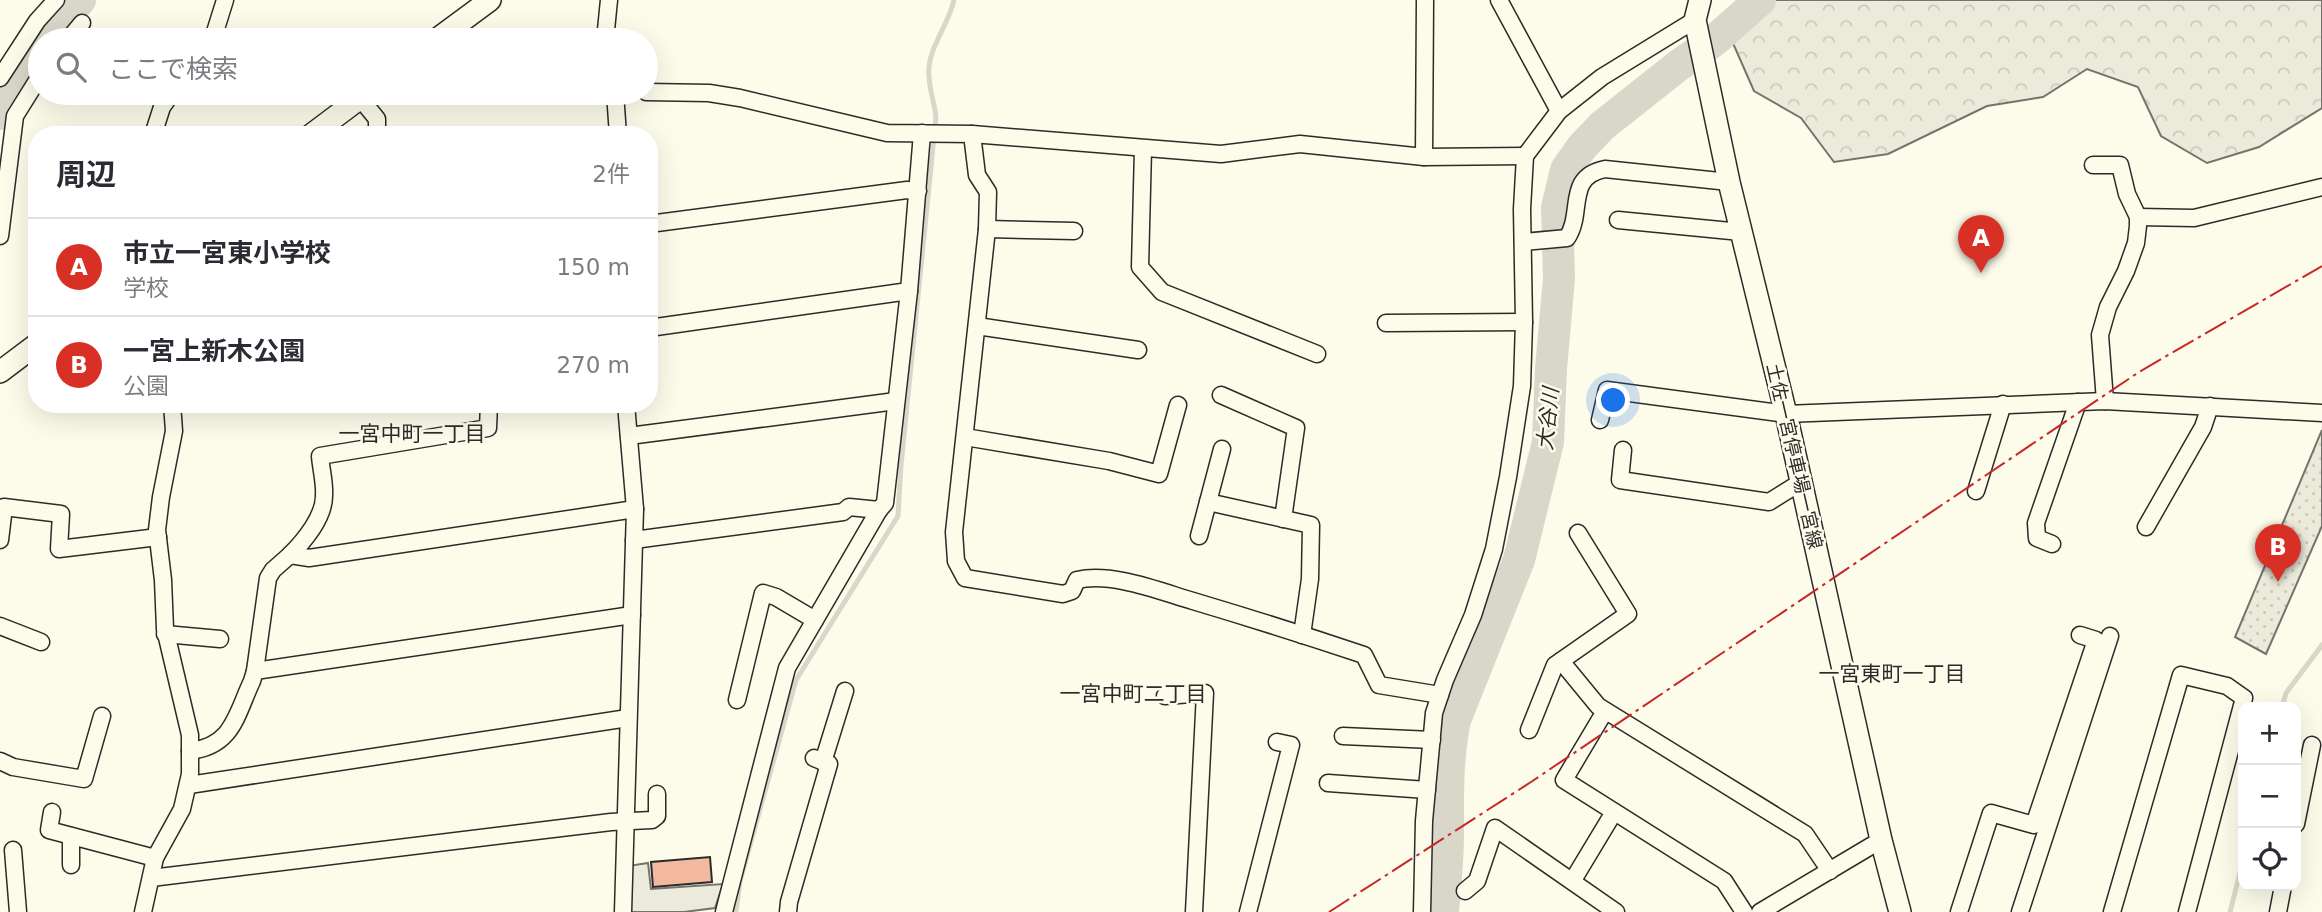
<!DOCTYPE html>
<html lang="ja">
<head>
<meta charset="utf-8">
<style>
	:root { --surface:#fff; --page:#f2f2f3; --text:#2b2b33; --muted:#7c7c81; --line:#e1e1e2; --accent:#d93025 }
	body { margin:0; font-family:"DejaVu Sans","Noto Sans JP",sans-serif; background:var(--page); color:var(--text) }
	.controls { position:absolute; right:21px; bottom:21px; display:grid; overflow:hidden; border-radius:14px; box-shadow:0 7px 28px #0002 }
	.controls button { width:63px; height:63px; display:grid; place-items:center; padding:0; border:0; border-bottom:2px solid var(--line); background:var(--surface); color:var(--text); font:35px sans-serif }
	.you { position:absolute; left:1614px; top:401px; width:24px; height:24px; margin:-18px; border:5px solid #fff; border-radius:50%; background:#1a73e8; box-shadow:0 0 0 10px #1a73e833 }
	.badge { display:grid; place-items:center; width:46px; height:46px; border-radius:50%; background:var(--accent); color:#fff; font-size:23px; font-weight:700 }
	.pin { position:absolute; translate:-50% -58px; filter:drop-shadow(0 2px 4px #0008) }
	.pin::after { content:''; position:absolute; top:37px; width:24px; height:21px; background:inherit; clip-path:polygon(0 0,100% 0,50% 100%) }
	.list { margin:0; padding:0; list-style:none }
	h2 { display:flex; justify-content:space-between; align-items:center; height:91px; margin:0; padding:0 28px; font-size:30px }
	h2 small { font-size:23px; font-weight:400; color:var(--muted) }
	.list li { display:grid; grid-template-columns:46px 1fr auto; gap:21px; align-items:center; box-sizing:border-box; height:98px; padding:0 28px; border-top:2px solid var(--line) }
	.list b { display:block; font-size:26px; white-space:nowrap }
	.list p { margin:0; font-size:23px; white-space:nowrap; color:var(--muted) }
	.list em { font-size:23px; font-style:normal; color:var(--muted) }
	.icon { flex:none; width:38px; height:38px; fill:none; stroke:currentColor; stroke-width:2; stroke-linecap:round; stroke-linejoin:round }
	.map { position:relative; flex:none; width:2322px; height:912px; overflow:hidden }
	.search { position:absolute; background:var(--surface); box-shadow:0 7px 28px #0002; left:28px; top:28px; width:630px; height:77px; display:flex; align-items:center; gap:18px; box-sizing:border-box; padding:0 24px; border-radius:38px; color:var(--muted); font-size:26px }
	.panel { position:absolute; background:var(--surface); box-shadow:0 7px 28px #0002; left:28px; top:126px; width:630px; height:287px; border-radius:28px }
	.map>svg:first-child { display:block }
	.forest { fill:url(#forest-crowns); stroke:#74746e; stroke-width:2 }
	.park { fill:url(#park-dots); stroke:#74746e; stroke-width:2 }
	.parking { fill:#eceadb; stroke:#74746e; stroke-width:2 }
	.lines { fill:none; stroke-linecap:round; stroke-linejoin:round }
	.stream { stroke:#d8d7c9; stroke-width:5 }
	.river { stroke:#d8d7c9; stroke-width:32 }
	.building { fill:#f2b8a0; stroke:#2b2b2b; stroke-width:2 }
	.minor-casing { stroke:#2b2b2b; stroke-width:19 }
	.secondary-casing { stroke:#2b2b2b; stroke-width:24 }
	.minor { stroke:#fdfbea; stroke-width:16 }
	.secondary { stroke:#fdfbea; stroke-width:21 }
	.power { stroke:#c62828; stroke-width:2; stroke-dasharray:24 5 3.5 5; stroke-linecap:butt }
	.labels { text-anchor:middle; dominant-baseline:central; stroke-width:5; stroke-linejoin:round; paint-order:stroke }
	.street-label { font-size:19px; fill:#2b2b2b; stroke:#fdfbea }
	.water-label { font-size:21px; font-style:italic; fill:#2b2b2b; stroke:#fdfbea }
	.neighbourhood-label { font-size:21px; fill:#2b2b2b; stroke:#fdfbea }
</style>
</head>
<body>
<div class="map">
<svg width="2322" height="912" viewBox="0 0 2322 912">
	<defs>
		<pattern id="forest-crowns" width="20" height="18" patternUnits="userSpaceOnUse" patternTransform="scale(1.75)"><rect width="20" height="18" fill="#ecebdb"/><path d="M2 6a3 3 0 1 1 6 0M12 15a3 3 0 1 1 6 0" fill="none" stroke="#cbcabc"/></pattern>
		<pattern id="park-dots" width="8" height="8" patternUnits="userSpaceOnUse" patternTransform="scale(1.75)"><rect width="8" height="8" fill="#ecebdb"/><path d="M2 2h.1M6 6h.1" fill="none" stroke="#cbcabc" stroke-width="1.8" stroke-linecap="round"/></pattern>
	</defs>
	<rect width="100%" height="100%" fill="#fdfbea"/>
	<!-- forest -->
	<path class="forest" d="M 1751,0 L 2322,0 L 2322,108 L 2259,147 L 2207,163 L 2161,136 L 2138,87 L 2087,69 L 2043,97 L 1987,106 L 1888,154 L 1834,162 L 1801,118 L 1754,91 L 1732,41 Z"/>
	<!-- park -->
	<path class="park" d="M 2322,430 L 2322,526 L 2266,654 L 2235,637 Z"/>
	<!-- parking -->
	<path class="parking" d="M 648,863 L 651,889 L 723,884 L 715,908 L 684,912 L 628,912 L 628,866 Z"/>
	<g class="lines">
		<!-- stream -->
		<g class="stream">
			<path d="M 2282,707 L 2286,693 L 2322,645"/>
			<path d="M 736,912 L 740,881 L 796,680 L 898,516 L 901,465 L 936,117 C 934,100 927,83 929,67 C 931,45 949,23 954,0"/>
			<path d="M 2230,912 L 2243,861"/>
		</g>
		<!-- river -->
		<g class="river">
			<path d="M 46,40 L 80,0"/>
			<path d="M 0,114 C 5,90 26,67 40,48"/>
			<path d="M 1443,912 C 1445,887 1448,861 1448,835 C 1448,796 1447,758 1455,720 L 1519,560 L 1548,442 L 1551,369 L 1559,278 L 1557,208 L 1566,170 L 1582,147 L 1602,126 L 1679,65 L 1715,40 L 1760,0"/>
		</g>
	</g>
	<!-- building -->
	<path class="building" d="M 710,857 L 712,882 L 653,887 L 651,862 Z"/>
	<g class="lines">
		<defs>
			<g id="minor">
				<path d="M 1499,0 L 1559,111"/>
				<path d="M 68,40 L 82,23"/>
				<path d="M 209,40 L 215,32 L 225,0"/>
				<path d="M 605,40 L 609,0"/>
				<path d="M 0,78 L 37,21 L 56,0"/>
				<path d="M 646,92 L 709,93 L 740,98 L 887,133 L 972,134 L 977,175 L 988,192 L 987,229 L 954,532 L 956,561 L 965,578 L 1063,594 L 1072,591 L 1077,580 C 1112,572 1159,591 1193,601 C 1250,618 1307,636 1364,655 L 1379,685 L 1440,695"/>
				<path d="M 615,93 L 618,135"/>
				<path d="M 360,98 L 377,119 L 377,135"/>
				<path d="M 972,134 L 1221,154 L 1300,144 L 1424,157 L 1525,156"/>
				<path d="M 153,135 L 162,107 L 172,93"/>
				<path d="M 1143,149 L 1140,267 L 1162,292 L 1317,354"/>
				<path d="M 1424,157 L 1425,0"/>
				<path d="M 2093,165 L 2120,165 L 2127,194 L 2138,217 L 2138,226 L 2136,243 L 2126,271 L 2108,307 L 2100,335 L 2105,401"/>
				<path d="M 2138,217 L 2194,218 L 2322,187"/>
				<path d="M 1618,220 L 1741,232"/>
				<path d="M 649,224 L 907,190 L 918,191"/>
				<path d="M 987,229 L 1074,231"/>
				<path d="M 0,236 L 15,116 L 40,76"/>
				<path d="M 1523,242 L 1567,238 C 1584,213 1565,177 1605,169 L 1729,182"/>
				<path d="M 1386,323 L 1524,322"/>
				<path d="M 977,326 L 1138,350"/>
				<path d="M 649,328 L 909,291"/>
				<path d="M 1221,395 L 1296,428 L 1283,519"/>
				<path d="M 1600,420 L 1607,390 L 1786,414 L 2105,401 L 2322,413"/>
				<path d="M 629,436 L 896,401"/>
				<path d="M 965,437 L 1109,461 L 1159,474 L 1178,405"/>
				<path d="M 1623,450 L 1620,480 L 1769,502 L 1801,482"/>
				<path d="M 1976,491 L 2003,404"/>
				<path d="M 1208,502 L 1311,525 L 1310,579 L 1302,635"/>
				<path d="M 2146,527 L 2203,427 L 2210,406"/>
				<path d="M 1199,536 L 1222,449"/>
				<path d="M 0,540 L 4,507 L 61,514 L 59,549 L 158,537"/>
				<path d="M 634,540 L 843,512 L 849,507 L 879,510 L 885,503 L 909,291 L 922,133"/>
				<path d="M 2052,544 L 2037,538 L 2036,523 L 2078,402"/>
				<path d="M 290,555 C 304,541 324,517 324,496 C 325,483 321,469 320,456 L 488,428 L 489,404"/>
				<path d="M 0,626 L 41,642"/>
				<path d="M 165,634 L 220,639"/>
				<path d="M 1561,661 L 1598,706 L 1805,834 L 1830,871"/>
				<path d="M 255,671 L 268,578 L 273,570 L 290,555 L 309,558 L 635,509"/>
				<path d="M 1165,696 L 1205,693 L 1194,912"/>
				<path d="M 737,700 L 763,593 L 776,597 L 815,620"/>
				<path d="M 1605,711 L 1564,780 L 1724,881 L 1744,912"/>
				<path d="M 1529,730 L 1555,665 L 1628,614 L 1578,533"/>
				<path d="M 1343,736 L 1432,740"/>
				<path d="M 190,751 C 233,746 236,715 252,681 L 255,671 L 632,615"/>
				<path d="M 0,761 L 13,767 L 84,779 L 102,716"/>
				<path d="M 823,762 L 845,691"/>
				<path d="M 1328,783 L 1427,790"/>
				<path d="M 189,785 L 628,718"/>
				<path d="M 52,812 L 49,830 L 155,858"/>
				<path d="M 2296,824 L 2312,745"/>
				<path d="M 13,850 L 18,912"/>
				<path d="M 71,865 L 71,836"/>
				<path d="M 151,878 L 611,822 L 652,820 L 657,816 L 657,794"/>
				<path d="M 1573,880 L 1614,812"/>
				<path d="M 1465,891 L 1477,881 L 1495,828 L 1616,912"/>
				<path d="M 143,912 L 155,858 L 182,809 L 190,774 L 190,735 L 165,629 L 163,580 L 157,530 L 161,497 L 174,431 L 172,404"/>
				<path d="M 623,912 L 635,509 L 626,404"/>
				<path d="M 724,912 L 787,668 L 879,510"/>
				<path d="M 788,912 L 789,902 L 829,764 L 814,758"/>
				<path d="M 1248,912 L 1291,745 L 1277,742"/>
				<path d="M 1422,912 L 1424,821 L 1434,713 L 1445,680 L 1473,615 L 1494,549 L 1508,477 L 1522,386 L 1524,322 L 1522,209 L 1525,156 L 1559,111 L 1602,77 L 1695,20"/>
				<path d="M 1760,912 L 1881,840"/>
				<path d="M 1959,912 L 1991,813 L 2034,825 L 2096,640 L 2080,635"/>
				<path d="M 2020,912 L 2110,636"/>
				<path d="M 2112,912 L 2181,675 L 2227,686 L 2244,698 L 2187,912"/>
				<path d="M 2278,912 L 2283,886"/>
			</g>
			<g id="secondary">
				<path d="M 1700,0 L 1695,20 L 1729,182 L 1786,414 L 1881,840 L 1900,912"/>
				<path d="M 436,40 L 490,0"/>
				<path d="M 311,135 L 367,93"/>
				<path d="M 0,372 L 37,344"/>
			</g>
		</defs>
		<!-- minor casing -->
		<use href="#minor" class="minor-casing"/>
		<!-- secondary casing -->
		<use href="#secondary" class="secondary-casing"/>
		<!-- minor -->
		<use href="#minor" class="minor"/>
		<!-- secondary -->
		<use href="#secondary" class="secondary"/>
		<!-- power -->
		<path class="power" d="M 1329,912 L 1531,782 L 2139,372 L 2322,266"/>
	</g>
	<g class="labels">
		<!-- street labels -->
		<g class="street-label">
			<text transform="translate(1795 456) rotate(77)">土佐一宮停車場一宮線</text>
		</g>
		<!-- water labels -->
		<g class="water-label">
			<text transform="translate(1548 419) rotate(-84)">大谷川</text>
		</g>
		<!-- neighbourhood labels -->
		<g class="neighbourhood-label">
			<text x="412" y="434">一宮中町一丁目</text>
			<text x="1892" y="674">一宮東町一丁目</text>
			<text x="1133" y="694">一宮中町二丁目</text>
		</g>
	</g>
</svg>
<div class="controls">
<button>+</button>
<button>−</button>
<button><svg class="icon" aria-label="locate" viewBox="0 0 24 24"><circle cx="12" cy="12" r="6"/><path d="M12 2v4M12 18v4M2 12h4M18 12h4"/></svg></button>
</div>
<div class="you"></div>
<div class="pin badge" style="left:1981px;top:273px">A</div>
<div class="pin badge" style="left:2278px;top:582px">B</div>
<div class="search"><svg class="icon" aria-label="search" viewBox="0 0 24 24"><circle cx="10" cy="10" r="6"/><path d="M15 15l6 6"/></svg>ここで検索</div>
<section class="panel">
<h2>周辺<small>2件</small></h2>
<ul class="list">
<li><span class="badge">A</span><div><b>市立一宮東小学校</b><p>学校</p></div><em>150 m</em></li>
<li><span class="badge">B</span><div><b>一宮上新木公園</b><p>公園</p></div><em>270 m</em></li>
</ul>
</section>
</div>
</body>
</html>
